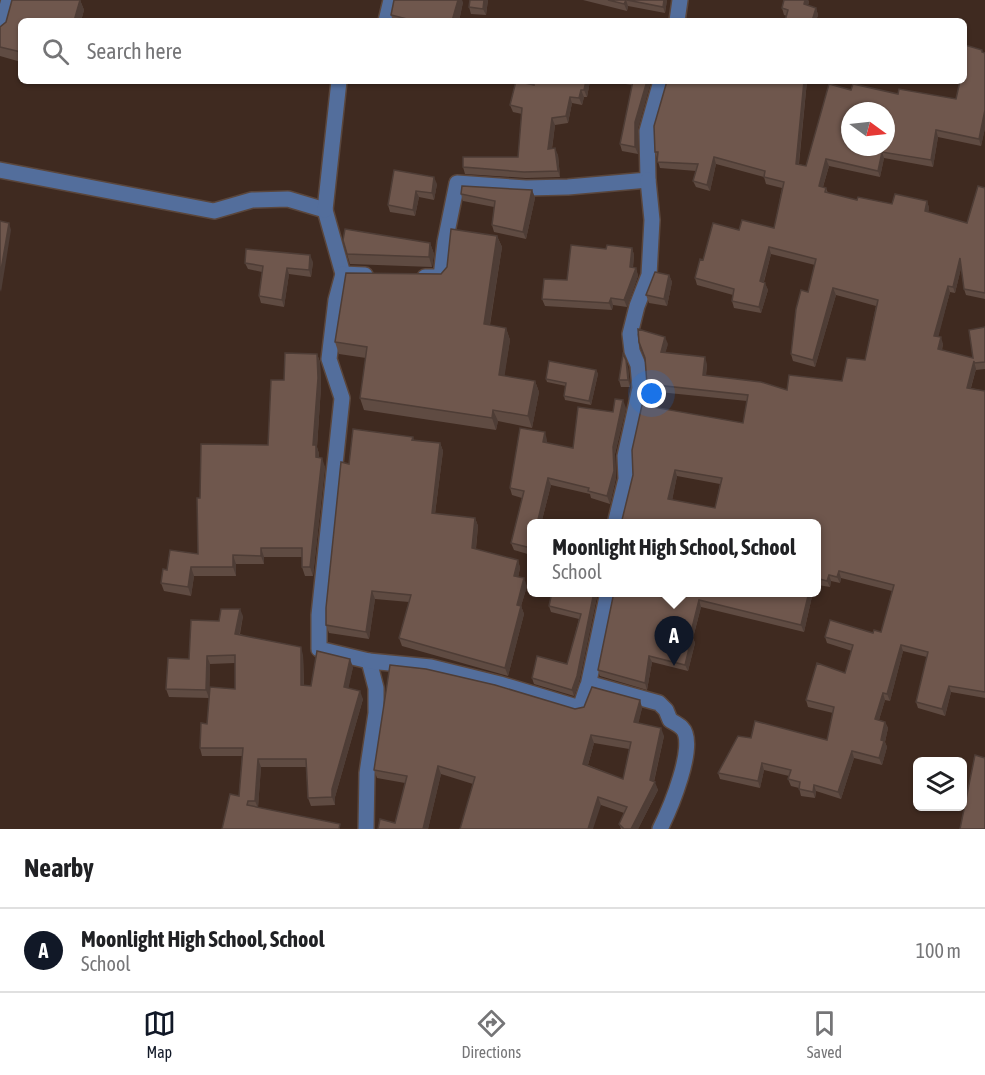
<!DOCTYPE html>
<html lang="en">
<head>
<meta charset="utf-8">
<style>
	:root { --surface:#fff; --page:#f2f2f2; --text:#202124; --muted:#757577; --line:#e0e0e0; --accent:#111827 }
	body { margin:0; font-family:"Asap Condensed",sans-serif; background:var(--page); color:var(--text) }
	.controls { position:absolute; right:18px; bottom:18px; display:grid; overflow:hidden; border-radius:9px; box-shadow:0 2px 4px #0004 }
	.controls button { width:54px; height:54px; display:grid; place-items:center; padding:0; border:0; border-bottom:2px solid var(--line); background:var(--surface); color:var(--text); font:30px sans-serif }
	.compass { position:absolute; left:841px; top:102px; width:54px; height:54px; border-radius:50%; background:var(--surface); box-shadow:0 2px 4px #0004; rotate:105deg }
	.you { position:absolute; left:652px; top:394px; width:21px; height:21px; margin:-15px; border:4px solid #fff; border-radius:50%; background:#1a73e8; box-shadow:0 0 0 9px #1a73e833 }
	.badge { display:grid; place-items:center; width:39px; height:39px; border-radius:50%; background:var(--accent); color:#fff; font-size:20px; font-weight:700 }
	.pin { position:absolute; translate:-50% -50px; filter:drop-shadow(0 2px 3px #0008) }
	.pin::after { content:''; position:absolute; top:32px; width:21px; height:18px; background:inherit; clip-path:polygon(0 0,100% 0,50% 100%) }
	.popup { position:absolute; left:527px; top:519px; width:294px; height:78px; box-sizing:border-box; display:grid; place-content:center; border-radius:9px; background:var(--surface); filter:drop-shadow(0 2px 4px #0005); font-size:20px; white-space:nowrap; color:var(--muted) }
	.popup b { font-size:22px; color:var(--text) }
	.popup::after { content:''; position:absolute; left:50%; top:100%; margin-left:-12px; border:12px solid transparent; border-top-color:var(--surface) }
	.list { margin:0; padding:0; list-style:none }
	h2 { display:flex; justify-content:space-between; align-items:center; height:78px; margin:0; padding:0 24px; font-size:26px }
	h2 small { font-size:20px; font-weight:400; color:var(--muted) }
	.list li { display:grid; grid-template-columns:39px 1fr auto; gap:18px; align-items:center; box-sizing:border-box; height:84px; padding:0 24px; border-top:2px solid var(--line) }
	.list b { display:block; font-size:22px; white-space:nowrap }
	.list p { margin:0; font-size:20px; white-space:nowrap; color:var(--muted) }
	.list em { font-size:20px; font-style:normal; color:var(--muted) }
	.icon { flex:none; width:33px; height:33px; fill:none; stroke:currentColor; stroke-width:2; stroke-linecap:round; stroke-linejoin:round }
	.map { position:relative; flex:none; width:985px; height:829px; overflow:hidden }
	.search { position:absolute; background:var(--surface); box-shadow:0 2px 4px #0004; left:18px; right:18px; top:18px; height:66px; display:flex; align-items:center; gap:15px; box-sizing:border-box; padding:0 21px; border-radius:9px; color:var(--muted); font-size:22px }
	.sheet { height:162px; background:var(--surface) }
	nav { display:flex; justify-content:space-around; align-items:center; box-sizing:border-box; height:84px; border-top:2px solid var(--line); background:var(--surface); font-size:16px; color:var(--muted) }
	nav a { display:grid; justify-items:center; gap:3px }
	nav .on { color:var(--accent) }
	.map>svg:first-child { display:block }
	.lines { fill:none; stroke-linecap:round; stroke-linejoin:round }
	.minor-casing { stroke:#5a463c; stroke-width:18 }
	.minor { stroke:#536e9c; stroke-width:15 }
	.wall { fill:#5f4b42; fill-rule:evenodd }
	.shaded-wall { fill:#4e3d36 }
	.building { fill:#6f574d; stroke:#4e3d36; stroke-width:1.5; fill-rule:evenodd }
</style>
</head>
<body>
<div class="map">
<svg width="985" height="829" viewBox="0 0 985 829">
	<rect width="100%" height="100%" fill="#3f2a20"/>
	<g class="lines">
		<defs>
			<g id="minor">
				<path d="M 386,21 L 391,0"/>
				<path d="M 677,21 L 680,0"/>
				<path d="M 0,30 L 9,0"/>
				<path d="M 0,170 L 214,211 L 252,200 L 288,199 L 325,210 L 343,274 L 365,275"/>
				<path d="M 325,210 L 339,81"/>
				<path d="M 343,274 L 336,300 L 329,359 L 342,398 L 319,615 L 319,649 L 369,661 L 376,688 L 376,713 L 367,773 L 366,829"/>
				<path d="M 425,277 L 441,277 L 445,242 L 457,183 L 526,188 L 568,187 L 648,180 L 647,131 L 661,81"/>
				<path d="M 615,524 L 626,479 L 625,456 L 640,388 L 638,365 L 632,351 L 630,334 L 637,306 L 649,275 L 652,220 L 648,180"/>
				<path d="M 369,661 L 431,667 L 500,684 L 580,708 L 587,687 L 591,684 L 659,703 L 666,710 L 670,720 C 673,722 679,725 682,728 C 698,744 669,811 660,829"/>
				<path d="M 588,686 L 608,592"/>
			</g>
		</defs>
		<!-- minor casing -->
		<use href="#minor" class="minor-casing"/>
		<!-- minor -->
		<use href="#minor" class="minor"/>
	</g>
	<!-- wall -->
	<g class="wall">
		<path d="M 80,0 L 84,10 L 81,21 L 21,21 L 21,62 L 0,56 L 0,27 L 6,22 Z"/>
		<path d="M 470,0 L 488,0 L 486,15 L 471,14 L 469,7 Z"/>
		<path d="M 583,0 L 667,0 L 665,13 L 628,6 L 627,11 Z"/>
		<path d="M 784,0 L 808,0 L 809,2 L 808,5 L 816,8 L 818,15 L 816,21 L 785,21 L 787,16 L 784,15 L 782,8 Z"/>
		<path d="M 463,2 L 459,21 L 393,21 L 391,15 Z"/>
		<path d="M 983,52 L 985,53 L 985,128 L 981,146 L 938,137 L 933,167 L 884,158 L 880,177 L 829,166 L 823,187 L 826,188 L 828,193 L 857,200 L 892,204 L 927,201 L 929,208 L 928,212 L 967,223 L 985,188 L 985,299 L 966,295 L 964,289 L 961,268 L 955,293 L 950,292 L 938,336 L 943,344 L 942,350 L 973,358 L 985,327 L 985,369 L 976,370 L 976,369 L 971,388 L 985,391 L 985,698 L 951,692 L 945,716 L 918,708 L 916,702 L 927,657 L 903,651 L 890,701 L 885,700 L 879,720 L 885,722 L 888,728 L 885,742 L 887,747 L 882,765 L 854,758 L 841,799 L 816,791 L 815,798 L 801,796 L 799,788 L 791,786 L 788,779 L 789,776 L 764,770 L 760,788 L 720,779 L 718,773 L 751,738 L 827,740 L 833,713 L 808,707 L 806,700 L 845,673 L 852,651 L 827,643 L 825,637 L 881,632 L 892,591 L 841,578 L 840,583 L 831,581 L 830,587 L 818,585 L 816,588 L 816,524 L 622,520 L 633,475 L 743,423 L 747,401 L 649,391 L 647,384 L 668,344 L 665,352 L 707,364 L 706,376 L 787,390 L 842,381 L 865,360 L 876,306 L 836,295 L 815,367 L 793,361 L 791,354 L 815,265 L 771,254 L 764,282 L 768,290 L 761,313 L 734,308 L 732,301 L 733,295 L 697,285 L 695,278 L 703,260 L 739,230 L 774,228 L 782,188 L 766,184 L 764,177 L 716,164 L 710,191 L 696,187 L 693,181 L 696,171 L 660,168 L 655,152 L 807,81 L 799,164 L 806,166 L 851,90 L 956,99 ZM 677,476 L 720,484 L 715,508 L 672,500 Z"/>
		<path d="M 590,81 L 587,97 L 584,97 L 582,105 L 572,103 L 568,123 L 555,125 L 552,149 L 558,155 L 560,177 L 526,178 L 465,174 L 463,167 L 518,157 L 522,114 L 513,112 L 510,105 L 534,85 Z"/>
		<path d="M 618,81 L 651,81 L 638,128 L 638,154 L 622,151 L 620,144 L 632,85 L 619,83 Z"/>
		<path d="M 394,170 L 437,184 L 434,200 L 419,197 L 415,216 L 390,212 L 388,205 Z"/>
		<path d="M 532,190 L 535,198 L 526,239 L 494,232 L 492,225 L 494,207 L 463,201 L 461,194 Z"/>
		<path d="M 497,236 L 502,247 L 490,325 L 506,328 L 510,340 L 504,376 L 535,381 L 539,392 L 532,428 L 498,421 L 496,430 L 364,410 L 360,398 L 366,358 L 339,354 L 335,342 L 441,274 Z"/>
		<path d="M 430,243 L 434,254 L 432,267 L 350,264 L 347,254 Z"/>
		<path d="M 632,248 L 634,255 L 633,268 L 636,268 L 638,276 L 627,307 L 613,305 L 612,310 L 545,306 L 542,299 L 606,249 Z"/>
		<path d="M 313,262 L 311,277 L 289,274 L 284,307 L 261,303 L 259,296 L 262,272 L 248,269 L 245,263 Z"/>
		<path d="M 669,275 L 672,282 L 667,306 L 649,303 L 646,295 Z"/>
		<path d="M 317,354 L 320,362 L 321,387 L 317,447 L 319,454 L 319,458 L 325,467 L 313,576 L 305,576 L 302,567 L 302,557 L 264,557 L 264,564 L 236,564 L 236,576 L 194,576 L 191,596 L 164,591 L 161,583 L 167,570 L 198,554 L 200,498 L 268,445 L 284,380 Z"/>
		<path d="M 628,367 L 630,387 L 621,387 L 619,380 Z"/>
		<path d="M 596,370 L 598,374 L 591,405 L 565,400 L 564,396 L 566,386 L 547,382 L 546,379 Z"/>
		<path d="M 626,408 L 615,454 L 616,478 L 610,504 L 591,498 L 590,494 L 551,485 L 541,524 L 531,524 L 531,555 L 514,550 L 511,543 L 522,498 L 512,495 L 510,488 L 547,440 L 547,443 L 573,448 L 613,412 Z"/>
		<path d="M 413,437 L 414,441 L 440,443 L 443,451 L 435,514 L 475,518 L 478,526 L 476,549 L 518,560 L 520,568 L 518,577 L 527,586 L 521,606 L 524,614 L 508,676 L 402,646 L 399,638 L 409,602 L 375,599 L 369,639 L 329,633 L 326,625 L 349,464 Z"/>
		<path d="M 552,592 L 598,592 L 579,682 L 574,696 L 534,684 L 532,678 L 567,664 L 579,619 L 551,612 L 549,606 Z"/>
		<path d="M 614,592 L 813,592 L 804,632 L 701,607 L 693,638 L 695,643 L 688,671 L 652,662 L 647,690 L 600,676 L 598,670 Z"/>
		<path d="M 243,616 L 240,634 L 303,655 L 304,685 L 311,686 L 353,667 L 348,688 L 363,699 L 335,797 L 335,805 L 311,806 L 308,798 L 306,767 L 261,767 L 258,807 L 222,829 L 239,796 L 242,756 L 202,756 L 200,748 L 207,724 L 235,689 L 235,663 L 210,664 L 209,698 L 169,697 L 166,689 L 219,621 Z"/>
		<path d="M 640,700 L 642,708 L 638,723 L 664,736 L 654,782 L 658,790 L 638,829 L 621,829 L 619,824 L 624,813 L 601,805 L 473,784 L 441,774 L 428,829 L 378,829 L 395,823 L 405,783 L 377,778 L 374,770 L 575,709 ZM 594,743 L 629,749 L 623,779 L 588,765 Z"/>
	</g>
	<!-- shaded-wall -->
	<g class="shaded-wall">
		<path d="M 80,0 L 84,10 L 81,21 L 74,21 Z"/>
		<path d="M 458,0 L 462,0 L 463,2 L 459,21 L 452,21 Z"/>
		<path d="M 484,0 L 488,0 L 486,15 L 483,9 Z"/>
		<path d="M 626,0 L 628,6 L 627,11 L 624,4 Z"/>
		<path d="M 664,0 L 667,0 L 665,13 L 663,7 Z"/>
		<path d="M 805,0 L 808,0 L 809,2 L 806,11 L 804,4 Z"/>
		<path d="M 816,8 L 818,15 L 816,21 L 812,21 Z"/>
		<path d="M 586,81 L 590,81 L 587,97 L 584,90 Z"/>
		<path d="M 647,81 L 651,81 L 638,128 L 638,154 L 635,147 L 635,122 Z"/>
		<path d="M 804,81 L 807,81 L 798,170 L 796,164 Z"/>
		<path d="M 581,90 L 584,97 L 582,105 L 579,98 Z"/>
		<path d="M 570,97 L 572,103 L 568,123 L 566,116 Z"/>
		<path d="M 985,110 L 985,128 L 981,146 L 979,139 Z"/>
		<path d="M 552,118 L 555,125 L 551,155 L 548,149 Z"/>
		<path d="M 936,130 L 938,137 L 933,167 L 931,160 Z"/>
		<path d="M 555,148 L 558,155 L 560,177 L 558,171 Z"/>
		<path d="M 882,152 L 884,158 L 880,177 L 878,171 Z"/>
		<path d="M 714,157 L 716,164 L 710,191 L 707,185 Z"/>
		<path d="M 826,159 L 829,166 L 821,193 L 819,186 Z"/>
		<path d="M 434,177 L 437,184 L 434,200 L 432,193 Z"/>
		<path d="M 532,190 L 535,198 L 526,239 L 523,232 Z"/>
		<path d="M 416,191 L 419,197 L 415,216 L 413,210 Z"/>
		<path d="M 927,201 L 929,208 L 927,218 L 925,211 Z"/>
		<path d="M 9,223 L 11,230 L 1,292 L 0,289 L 0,276 Z"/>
		<path d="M 497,236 L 502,247 L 488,335 L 484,324 Z"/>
		<path d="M 430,243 L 434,254 L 432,267 L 429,257 Z"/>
		<path d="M 769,247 L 771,254 L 762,288 L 760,281 Z"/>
		<path d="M 632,248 L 634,255 L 632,274 L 630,267 Z"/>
		<path d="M 310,255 L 313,262 L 311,277 L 309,270 Z"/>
		<path d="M 960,258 L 962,264 L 955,293 L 953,287 Z"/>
		<path d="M 287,268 L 289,274 L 284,307 L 282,300 Z"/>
		<path d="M 636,268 L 638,276 L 627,307 L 624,300 Z"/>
		<path d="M 669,275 L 672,282 L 667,306 L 664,299 Z"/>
		<path d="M 765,283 L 768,290 L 761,313 L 759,307 Z"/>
		<path d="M 948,286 L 950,292 L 937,342 L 934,336 Z"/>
		<path d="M 833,288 L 836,295 L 815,367 L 813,360 Z"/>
		<path d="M 611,298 L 613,305 L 612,310 L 609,303 Z"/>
		<path d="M 506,328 L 510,340 L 503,386 L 499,375 Z"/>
		<path d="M 665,337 L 668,344 L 664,358 L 661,352 Z"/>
		<path d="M 941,337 L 943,344 L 940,356 L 938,349 Z"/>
		<path d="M 317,354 L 320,362 L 321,387 L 317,447 L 319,454 L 319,466 L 313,445 Z"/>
		<path d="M 705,357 L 707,364 L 705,382 L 703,375 Z"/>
		<path d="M 626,360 L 628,367 L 630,387 L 628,380 Z"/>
		<path d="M 974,361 L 976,369 L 969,394 L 967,388 Z"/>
		<path d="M 596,370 L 598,374 L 591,405 L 589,401 Z"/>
		<path d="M 535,381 L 539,392 L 532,428 L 528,416 Z"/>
		<path d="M 623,400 L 626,408 L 615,454 L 616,478 L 610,504 L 607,496 L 613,447 Z"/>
		<path d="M 493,410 L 498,421 L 496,430 L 492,418 Z"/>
		<path d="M 545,432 L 547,440 L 546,449 L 543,442 Z"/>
		<path d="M 440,443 L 443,451 L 434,521 L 432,513 Z"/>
		<path d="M 322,458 L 325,467 L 313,576 L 310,567 Z"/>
		<path d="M 675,470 L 677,476 L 671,506 L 668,499 Z"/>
		<path d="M 548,478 L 551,485 L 541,524 L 537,524 Z"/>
		<path d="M 475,518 L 478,526 L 475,556 L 472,548 Z"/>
		<path d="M 261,548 L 264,557 L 264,564 L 261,556 Z"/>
		<path d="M 233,555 L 236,564 L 236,576 L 233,567 Z"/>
		<path d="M 518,560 L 520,568 L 517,583 L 514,576 Z"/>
		<path d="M 191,567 L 194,576 L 191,596 L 188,587 Z"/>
		<path d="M 839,571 L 841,578 L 840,583 L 837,577 Z"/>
		<path d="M 829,575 L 831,581 L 830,587 L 827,581 Z"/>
		<path d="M 524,578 L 527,586 L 521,606 L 524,614 L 508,676 L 505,668 L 517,605 Z"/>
		<path d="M 372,591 L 375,599 L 369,639 L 366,632 Z"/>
		<path d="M 594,592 L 598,592 L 579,682 L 574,696 L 572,690 Z"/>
		<path d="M 809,592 L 813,592 L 804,632 L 801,625 Z"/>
		<path d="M 699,600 L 701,607 L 693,638 L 695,643 L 688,671 L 685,665 L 690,636 Z"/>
		<path d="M 240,609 L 243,616 L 238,641 L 235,634 Z"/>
		<path d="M 901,645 L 903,651 L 890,701 L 887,694 Z"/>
		<path d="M 301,647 L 303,655 L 304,693 L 301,685 Z"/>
		<path d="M 207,656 L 210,664 L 209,698 L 206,690 Z"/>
		<path d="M 649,656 L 652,662 L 647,690 L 645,683 Z"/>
		<path d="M 350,659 L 353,667 L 347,695 L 344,687 Z"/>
		<path d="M 949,686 L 951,692 L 945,716 L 942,709 Z"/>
		<path d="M 360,691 L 363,699 L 335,797 L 335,805 L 332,797 L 332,789 Z"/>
		<path d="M 883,693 L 885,700 L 877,726 L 875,719 Z"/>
		<path d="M 640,700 L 642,708 L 637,730 L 634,722 Z"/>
		<path d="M 885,722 L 888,728 L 885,742 L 887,747 L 882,765 L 879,758 L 881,740 Z"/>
		<path d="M 661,728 L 664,736 L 653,785 L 655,782 L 658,790 L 638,829 L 631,829 L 650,780 Z"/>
		<path d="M 591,735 L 594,743 L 586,772 L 583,764 Z"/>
		<path d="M 852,751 L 854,758 L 841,799 L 838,792 Z"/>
		<path d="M 258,759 L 261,767 L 258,808 L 255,801 Z"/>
		<path d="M 762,763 L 764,770 L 760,788 L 758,781 Z"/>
		<path d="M 438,766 L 441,774 L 428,829 L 423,829 Z"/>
		<path d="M 814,785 L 816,791 L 815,798 L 813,792 Z"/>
		<path d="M 598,797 L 601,805 L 593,829 L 588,829 Z"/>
	</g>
	<!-- building -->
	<g class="building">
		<path d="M 12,0 L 80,0 L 74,21 L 21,21 L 21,52 L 0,47 L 0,27 L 6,22 Z"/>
		<path d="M 394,0 L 458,0 L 452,21 L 415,21 L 391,15 Z"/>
		<path d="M 470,0 L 484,0 L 483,9 L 469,7 Z"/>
		<path d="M 608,0 L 626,0 L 624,4 Z"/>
		<path d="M 627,0 L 664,0 L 663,7 Z"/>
		<path d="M 784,0 L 805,0 L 804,4 L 816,8 L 812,21 L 785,21 L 788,10 L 782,8 Z"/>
		<path d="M 965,45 L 982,50 L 982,52 L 985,53 L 985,110 L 979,139 L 936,130 L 931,160 L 882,152 L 878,171 L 826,159 L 819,186 L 826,188 L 825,192 L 857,200 L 858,197 L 892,204 L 895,194 L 927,201 L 925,211 L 967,223 L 978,186 L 985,188 L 985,293 L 964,289 L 960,258 L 953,287 L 948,286 L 934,336 L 941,337 L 938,349 L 973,358 L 969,330 L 985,327 L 985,362 L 974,363 L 974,361 L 967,388 L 985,391 L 985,692 L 949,686 L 942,709 L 916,702 L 928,652 L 901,645 L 887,694 L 883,693 L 875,719 L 885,722 L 881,740 L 884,741 L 879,758 L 852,751 L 838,792 L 814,785 L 813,792 L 799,789 L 800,782 L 788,779 L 791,770 L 762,763 L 758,781 L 718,773 L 738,736 L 751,738 L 755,721 L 827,740 L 834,707 L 806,700 L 817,663 L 845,673 L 853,645 L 825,637 L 830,620 L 873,633 L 874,630 L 881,632 L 894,585 L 839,571 L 837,577 L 829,575 L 827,581 L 816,578 L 816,524 L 620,524 L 622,520 L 633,475 L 632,450 L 642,405 L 743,423 L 748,395 L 647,384 L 645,358 L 639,342 L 638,329 L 665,337 L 661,352 L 705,357 L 703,375 L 761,382 L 787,390 L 789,375 L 842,381 L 847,358 L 865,360 L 878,300 L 833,288 L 813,360 L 791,354 L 796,309 L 801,290 L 808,292 L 816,259 L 769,247 L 760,281 L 765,283 L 759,307 L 732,301 L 734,289 L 695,278 L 700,259 L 703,260 L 713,223 L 739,230 L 742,220 L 774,228 L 784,182 L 764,177 L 765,171 L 714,157 L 707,185 L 693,181 L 698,164 L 657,162 L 658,152 L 655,152 L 654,126 L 667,81 L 804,81 L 796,164 L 806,166 L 829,84 L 851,90 L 853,84 L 898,94 L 899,89 L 956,99 L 960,81 L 964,81 L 964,50 ZM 850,111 L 886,111 L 886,147 L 850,147 ZM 675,470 L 722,478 L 715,508 L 668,499 Z"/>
		<path d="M 516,81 L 534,85 L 534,81 L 586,81 L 584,90 L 581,90 L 579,98 L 570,97 L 566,116 L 552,118 L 548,149 L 555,148 L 558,171 L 524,172 L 463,167 L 463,157 L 518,157 L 522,108 L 510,105 Z"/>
		<path d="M 633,81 L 647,81 L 635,122 L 635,147 L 620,144 Z"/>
		<path d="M 394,170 L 434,177 L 432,193 L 416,191 L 413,210 L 388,205 Z"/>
		<path d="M 462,186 L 532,190 L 523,232 L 492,225 L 495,201 L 461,194 Z"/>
		<path d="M 0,221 L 9,223 L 0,276 Z"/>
		<path d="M 345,229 L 430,243 L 429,257 L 347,254 L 343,240 Z"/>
		<path d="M 451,229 L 497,236 L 484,324 L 506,328 L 499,375 L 535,381 L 528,416 L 493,410 L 492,418 L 360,398 L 367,347 L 335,342 L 346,273 L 441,274 L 447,267 Z"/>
		<path d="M 571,245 L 606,249 L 607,245 L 632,248 L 630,267 L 636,268 L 624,300 L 611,298 L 609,303 L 542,299 L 544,279 L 567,280 Z"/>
		<path d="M 246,249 L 310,255 L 309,270 L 287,268 L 282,300 L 259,296 L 263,266 L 245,263 Z"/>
		<path d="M 655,272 L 669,275 L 664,299 L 646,295 Z"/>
		<path d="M 285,353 L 317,354 L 318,378 L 313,445 L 316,445 L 316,457 L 322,458 L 310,567 L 302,567 L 302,548 L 261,548 L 261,556 L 233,555 L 233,567 L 191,567 L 188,587 L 161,583 L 163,569 L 167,570 L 170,550 L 198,554 L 197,498 L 200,498 L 201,444 L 268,445 L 271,380 L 284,380 Z"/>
		<path d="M 623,354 L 626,360 L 628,380 L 619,380 Z"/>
		<path d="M 549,361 L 596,370 L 589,401 L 564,396 L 566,383 L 546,379 Z"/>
		<path d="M 615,399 L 623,400 L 613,447 L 614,471 L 607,496 L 588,491 L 589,488 L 548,478 L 537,524 L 531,524 L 531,548 L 511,543 L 524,491 L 510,488 L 520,428 L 545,432 L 543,442 L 573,448 L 578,407 L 613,412 Z"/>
		<path d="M 353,429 L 413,437 L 412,440 L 440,443 L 432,513 L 475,518 L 472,548 L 518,560 L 514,576 L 524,578 L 517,605 L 521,606 L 505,668 L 399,638 L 411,595 L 372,591 L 366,632 L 326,625 L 326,608 L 341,462 L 349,464 Z"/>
		<path d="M 552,592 L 594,592 L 577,676 L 572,690 L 532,678 L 537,656 L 567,664 L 581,614 L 549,606 Z"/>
		<path d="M 614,592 L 809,592 L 801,625 L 699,600 L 690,636 L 692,636 L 685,665 L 649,656 L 645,683 L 598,670 Z"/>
		<path d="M 221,609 L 240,609 L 235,634 L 301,647 L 301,685 L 311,686 L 317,651 L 350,659 L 344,687 L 360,691 L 332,789 L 332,797 L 308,798 L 306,759 L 258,759 L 255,801 L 248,801 L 247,805 L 340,824 L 339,829 L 222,829 L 230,794 L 239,796 L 243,748 L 200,748 L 201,723 L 207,724 L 210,687 L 235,689 L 235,655 L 207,656 L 206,690 L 166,689 L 168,658 L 189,659 L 191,620 L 219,621 Z"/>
		<path d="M 390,665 L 426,669 L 495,685 L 575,709 L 584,707 L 592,687 L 640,700 L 634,722 L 661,728 L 650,780 L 655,782 L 631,829 L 624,829 L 619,824 L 627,807 L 598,797 L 588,829 L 460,829 L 475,777 L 438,766 L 423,829 L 378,829 L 380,819 L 395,823 L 407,776 L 374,770 ZM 591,735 L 631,742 L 623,779 L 583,764 Z"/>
		<path d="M 975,755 L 985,758 L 985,829 L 960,829 Z"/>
	</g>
</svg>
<div class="controls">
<button><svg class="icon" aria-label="layers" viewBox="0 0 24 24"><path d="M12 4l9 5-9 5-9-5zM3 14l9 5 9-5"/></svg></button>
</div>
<svg class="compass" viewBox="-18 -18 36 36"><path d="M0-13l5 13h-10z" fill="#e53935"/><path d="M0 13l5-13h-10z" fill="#757577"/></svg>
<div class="you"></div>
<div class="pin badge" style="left:674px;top:666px">A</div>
<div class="popup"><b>Moonlight High School, School</b>School</div>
<div class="search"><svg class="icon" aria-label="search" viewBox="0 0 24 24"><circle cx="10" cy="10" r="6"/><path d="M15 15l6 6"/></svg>Search here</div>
</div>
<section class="sheet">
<h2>Nearby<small></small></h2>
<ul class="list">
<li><span class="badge">A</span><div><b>Moonlight High School, School</b><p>School</p></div><em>100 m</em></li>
</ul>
</section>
<nav>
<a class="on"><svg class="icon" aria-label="map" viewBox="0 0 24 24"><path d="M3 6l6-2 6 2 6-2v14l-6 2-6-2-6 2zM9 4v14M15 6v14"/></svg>Map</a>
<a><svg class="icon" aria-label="directions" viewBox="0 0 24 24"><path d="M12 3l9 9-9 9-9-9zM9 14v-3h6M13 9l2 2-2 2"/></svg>Directions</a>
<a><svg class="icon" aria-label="saved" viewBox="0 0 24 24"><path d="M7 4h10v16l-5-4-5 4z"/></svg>Saved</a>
</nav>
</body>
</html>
